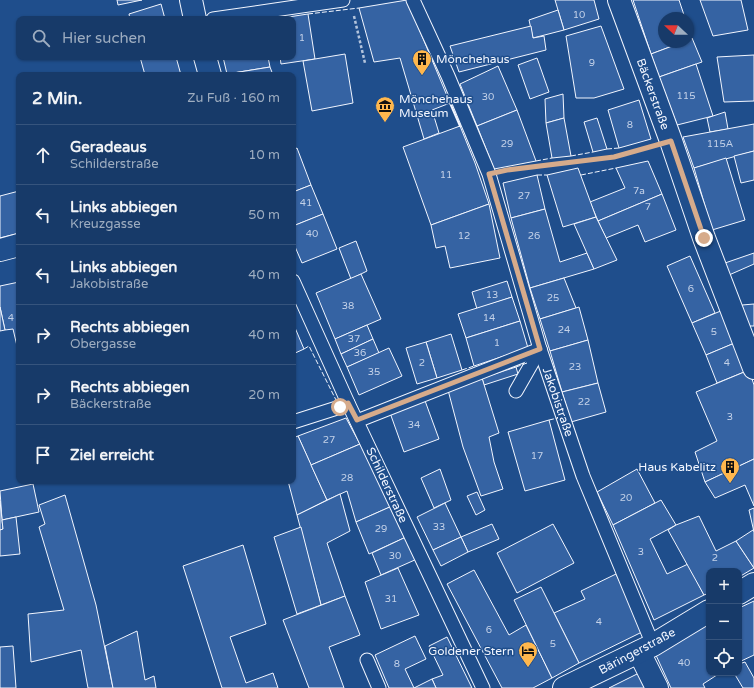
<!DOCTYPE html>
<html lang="de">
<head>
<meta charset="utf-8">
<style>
	:root { --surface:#173a69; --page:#244571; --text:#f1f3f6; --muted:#9eadc0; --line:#36547d }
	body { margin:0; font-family:"Varela Round",sans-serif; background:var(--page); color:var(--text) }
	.controls { position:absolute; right:12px; bottom:12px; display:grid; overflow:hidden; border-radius:8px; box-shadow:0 1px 3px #0004 }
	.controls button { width:36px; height:36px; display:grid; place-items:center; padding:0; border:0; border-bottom:1px solid var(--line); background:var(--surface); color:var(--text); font:20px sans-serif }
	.compass { position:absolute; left:658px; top:12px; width:36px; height:36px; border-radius:50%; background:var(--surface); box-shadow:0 1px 3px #0004; rotate:292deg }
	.stop { position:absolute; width:12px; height:12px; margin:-9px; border:3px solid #d6ab8b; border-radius:50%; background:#fff }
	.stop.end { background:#d6ab8b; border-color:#fff; box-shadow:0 1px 4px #0008 }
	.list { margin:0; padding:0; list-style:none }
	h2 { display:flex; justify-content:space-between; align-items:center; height:52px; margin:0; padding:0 16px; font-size:17px }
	h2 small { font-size:13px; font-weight:400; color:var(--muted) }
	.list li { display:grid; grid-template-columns:26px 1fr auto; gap:12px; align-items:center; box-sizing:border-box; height:60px; padding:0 16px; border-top:1px solid var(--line) }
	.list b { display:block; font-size:15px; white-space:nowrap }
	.list p { margin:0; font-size:13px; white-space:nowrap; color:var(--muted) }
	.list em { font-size:13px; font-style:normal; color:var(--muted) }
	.icon { flex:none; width:22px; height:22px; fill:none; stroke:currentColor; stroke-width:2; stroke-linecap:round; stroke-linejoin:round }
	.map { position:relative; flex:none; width:754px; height:688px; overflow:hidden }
	.search { position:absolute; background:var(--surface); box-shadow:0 1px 3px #0004; left:16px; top:16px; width:280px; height:44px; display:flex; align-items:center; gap:10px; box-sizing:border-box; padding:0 14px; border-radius:8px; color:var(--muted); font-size:15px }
	.panel { position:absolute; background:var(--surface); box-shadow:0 1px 3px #0004; left:16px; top:72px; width:280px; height:412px; border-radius:8px }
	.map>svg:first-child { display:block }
	.building { fill:#3563a3; stroke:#f2f6ff }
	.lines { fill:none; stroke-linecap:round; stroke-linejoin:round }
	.service-casing { stroke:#f2f6ff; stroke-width:15 }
	.minor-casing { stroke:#f2f6ff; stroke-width:24 }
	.path { stroke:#b3c4dc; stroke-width:2.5; stroke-dasharray:3 2; stroke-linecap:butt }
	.service { stroke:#1f4e8c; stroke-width:13 }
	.minor { stroke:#1f4e8c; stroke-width:22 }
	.fence { stroke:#f2f6ff; stroke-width:1; stroke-dasharray:5 2; stroke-linecap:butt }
	.wall { stroke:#f2f6ff; stroke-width:2 }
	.route { stroke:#d6ab8b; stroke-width:5 }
	.labels { text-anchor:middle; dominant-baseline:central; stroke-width:3; stroke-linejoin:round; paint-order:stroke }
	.number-label { font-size:10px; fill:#c3d1e8 }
	.poi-label { font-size:12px; fill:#f2f6ff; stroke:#1f4e8c; text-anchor:start }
	.street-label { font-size:12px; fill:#f2f6ff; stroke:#1f4e8c }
</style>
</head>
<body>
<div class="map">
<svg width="754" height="688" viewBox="0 0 754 688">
	<rect width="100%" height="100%" fill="#1f4e8c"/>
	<!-- building -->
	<g class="building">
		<path d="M 117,0 L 142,0 L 118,5 Z"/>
		<path d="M 407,0 L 450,103 L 432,110 L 439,133 L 424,139 L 400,58 L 374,62 L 359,8 Z"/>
		<path d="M 555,0 L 594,0 L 599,19 L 564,30 Z"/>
		<path d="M 633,0 L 679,0 L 685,18 L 664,18 L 664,42 L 683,42 L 651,54 Z"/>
		<path d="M 700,0 L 741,0 L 748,30 L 713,36 Z"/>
		<path d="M 161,4 L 165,19 L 130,19 L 129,14 Z"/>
		<path d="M 558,10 L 564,30 L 533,38 L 529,20 Z"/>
		<path d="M 308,14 L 315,59 L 281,64 L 280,57 L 293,57 L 293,19 L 275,19 Z"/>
		<path d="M 531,26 L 533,38 L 544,36 L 546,50 L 459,72 L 450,46 Z"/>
		<path d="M 601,26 L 624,89 L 594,98 L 576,98 L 566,36 Z"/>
		<path d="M 692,38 L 702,62 L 659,77 L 651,54 L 683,42 L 688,42 L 688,40 Z"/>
		<path d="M 345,54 L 353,103 L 312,111 L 303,61 Z"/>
		<path d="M 754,55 L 754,101 L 724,102 L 717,57 Z"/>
		<path d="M 140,57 L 176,57 L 181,75 L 145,75 Z"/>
		<path d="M 223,57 L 268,57 L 270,67 L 227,74 Z"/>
		<path d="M 537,58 L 549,92 L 530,99 L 518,65 Z"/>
		<path d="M 696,64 L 713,116 L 677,125 L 659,77 Z"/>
		<path d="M 498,66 L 517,110 L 477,126 L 460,84 Z"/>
		<path d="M 270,67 L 273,75 L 227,74 Z"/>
		<path d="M 563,94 L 564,118 L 546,123 L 545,99 Z"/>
		<path d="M 639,100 L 651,139 L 619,148 L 608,110 Z"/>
		<path d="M 517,110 L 536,161 L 494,169 L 477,126 Z"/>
		<path d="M 725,112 L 728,129 L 710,132 L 707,118 Z"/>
		<path d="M 564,118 L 571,156 L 552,158 L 546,123 Z"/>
		<path d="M 597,118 L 607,149 L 593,152 L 584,122 Z"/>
		<path d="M 754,124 L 754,151 L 694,168 L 683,137 Z"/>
		<path d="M 460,126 L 475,163 L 489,204 L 431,225 L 403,147 Z"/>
		<path d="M 297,148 L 311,185 L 293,192 L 293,150 Z"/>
		<path d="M 754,151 L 754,180 L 741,183 L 734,156 Z"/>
		<path d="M 726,158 L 745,220 L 712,230 L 694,168 Z"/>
		<path d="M 648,161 L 662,194 L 598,221 L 590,202 L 625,188 L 616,168 Z"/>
		<path d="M 578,168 L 596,217 L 563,227 L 547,175 Z"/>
		<path d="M 537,175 L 545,209 L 511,218 L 503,183 Z"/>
		<path d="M 311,185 L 323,214 L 293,226 L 293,192 Z"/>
		<path d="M 19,191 L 19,233 L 0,238 L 0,196 Z"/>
		<path d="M 662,194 L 676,230 L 645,242 L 638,225 L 606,238 L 598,221 Z"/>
		<path d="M 489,204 L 500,258 L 450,268 L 445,246 L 436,248 L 431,225 Z"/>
		<path d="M 545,209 L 560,262 L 587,253 L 594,269 L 530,288 L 511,218 Z"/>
		<path d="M 323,214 L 337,249 L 302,263 L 293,242 L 293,226 Z"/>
		<path d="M 596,217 L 617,260 L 594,269 L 574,224 Z"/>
		<path d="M 356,241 L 367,271 L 351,279 L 339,248 Z"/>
		<path d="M 754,253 L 754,264 L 729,275 L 725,263 Z"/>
		<path d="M 690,256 L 715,313 L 692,323 L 667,266 Z"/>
		<path d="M 361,274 L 381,319 L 335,339 L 316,293 Z"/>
		<path d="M 564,278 L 576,308 L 540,319 L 530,288 Z"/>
		<path d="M 507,281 L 512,297 L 477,309 L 472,292 Z"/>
		<path d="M 19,282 L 19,345 L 17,346 L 13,329 L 5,330 L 0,307 L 0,286 Z"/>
		<path d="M 512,297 L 520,321 L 466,338 L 458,314 Z"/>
		<path d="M 754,304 L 754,326 L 748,326 L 742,305 Z"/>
		<path d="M 0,307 L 5,330 L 0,331 Z"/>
		<path d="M 579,307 L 588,340 L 550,351 L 540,319 Z"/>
		<path d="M 723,310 L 737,342 L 706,355 L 692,323 Z"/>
		<path d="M 520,321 L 528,348 L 474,366 L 466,338 Z"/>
		<path d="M 293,323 L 304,349 L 293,354 Z"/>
		<path d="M 367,325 L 373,339 L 341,354 L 335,339 Z"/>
		<path d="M 451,334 L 462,370 L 437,378 L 426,342 Z"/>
		<path d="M 373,339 L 379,353 L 347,367 L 341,354 Z"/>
		<path d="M 588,340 L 598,383 L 562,392 L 550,351 Z"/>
		<path d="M 426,342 L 437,378 L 417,384 L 406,348 Z"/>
		<path d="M 737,342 L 749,370 L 717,383 L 706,355 Z"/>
		<path d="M 389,348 L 402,376 L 359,395 L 347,367 Z"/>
		<path d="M 516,367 L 518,374 L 484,385 L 482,378 Z"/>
		<path d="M 749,370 L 754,385 L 754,459 L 705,482 L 695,452 L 717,441 L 696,392 Z"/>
		<path d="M 482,378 L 499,433 L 489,437 L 494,462 L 503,489 L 481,496 L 463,447 L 448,390 Z"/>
		<path d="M 598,383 L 606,412 L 571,422 L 562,392 Z"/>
		<path d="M 424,398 L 439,439 L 404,452 L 389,410 Z"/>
		<path d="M 346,418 L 360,444 L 311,465 L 298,436 Z"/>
		<path d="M 549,420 L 565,480 L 525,491 L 508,432 Z"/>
		<path d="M 298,436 L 327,500 L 297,515 L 288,481 L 293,481 L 293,438 Z"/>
		<path d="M 360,444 L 392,506 L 356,522 L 347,491 L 327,500 L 311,465 Z"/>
		<path d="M 754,459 L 754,506 L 745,485 L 715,498 L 705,482 Z"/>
		<path d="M 440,469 L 451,500 L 434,508 L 421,478 Z"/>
		<path d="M 637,469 L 655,503 L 613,525 L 597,492 Z"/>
		<path d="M 33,484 L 39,512 L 2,520 L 0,491 Z"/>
		<path d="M 477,492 L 485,510 L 476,515 L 467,496 Z"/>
		<path d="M 340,494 L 350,531 L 327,543 L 345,596 L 321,605 L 297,515 Z"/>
		<path d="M 65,495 L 96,605 L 113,688 L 88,688 L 81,650 L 31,662 L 28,614 L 64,610 L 39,527 L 45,524 L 39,505 Z"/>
		<path d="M 661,500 L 676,525 L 650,539 L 667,574 L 688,564 L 704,595 L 654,620 L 613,525 Z"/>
		<path d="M 0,501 L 3,529 L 0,530 Z"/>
		<path d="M 445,503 L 461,537 L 433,550 L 417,517 Z"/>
		<path d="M 392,506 L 406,537 L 369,554 L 356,522 Z"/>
		<path d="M 754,508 L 754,532 L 749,510 Z"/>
		<path d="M 699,516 L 716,551 L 736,541 L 754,568 L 739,577 L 739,571 L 709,571 L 709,593 L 704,595 L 668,530 L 676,525 Z"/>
		<path d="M 16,517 L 20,554 L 0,556 L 0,530 L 3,529 L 2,520 Z"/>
		<path d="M 492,524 L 499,539 L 468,552 L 461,537 Z"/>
		<path d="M 553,524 L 574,563 L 517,593 L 497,553 Z"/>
		<path d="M 301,527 L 321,605 L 297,614 L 274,537 Z"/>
		<path d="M 753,530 L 754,532 L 754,568 L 736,541 Z"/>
		<path d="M 406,537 L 417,559 L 381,575 L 372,553 Z"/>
		<path d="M 461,537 L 468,552 L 441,566 L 433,550 Z"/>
		<path d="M 243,545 L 266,624 L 230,637 L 246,683 L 273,673 L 278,688 L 222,688 L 183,566 Z"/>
		<path d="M 398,568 L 419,615 L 381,629 L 365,582 Z"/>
		<path d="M 474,570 L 509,635 L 526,625 L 552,678 L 533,688 L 502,688 L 447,584 Z"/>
		<path d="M 616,574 L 644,631 L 579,663 L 554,613 L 585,599 L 581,591 Z"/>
		<path d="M 541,587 L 579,663 L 552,678 L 514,600 Z"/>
		<path d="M 345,596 L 360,635 L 329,647 L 344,688 L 309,688 L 283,620 Z"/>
		<path d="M 754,601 L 754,655 L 739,662 L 739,608 Z"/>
		<path d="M 708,623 L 709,673 L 720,673 L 703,684 L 705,688 L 671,688 L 655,653 Z"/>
		<path d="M 137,631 L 145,680 L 154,676 L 156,688 L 113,688 L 105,646 Z"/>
		<path d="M 415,636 L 426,659 L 405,669 L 414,688 L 389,688 L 375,655 Z"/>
		<path d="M 447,637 L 472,688 L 436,688 L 432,679 L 443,675 L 429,646 Z"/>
		<path d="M 13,646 L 16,688 L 0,688 L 0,647 Z"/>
		<path d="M 745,662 L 754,678 L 754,688 L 743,688 L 734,673 L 739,673 L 739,664 Z"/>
		<path d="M 641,672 L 648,688 L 609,688 Z"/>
		<path d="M 432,679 L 436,688 L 414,688 Z"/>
	</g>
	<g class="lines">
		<defs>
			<g id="service">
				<path d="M 413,0 L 448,76 L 489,174 L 540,349 L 583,476 L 653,645"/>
				<path d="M 213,19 L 343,0"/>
				<path d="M 293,281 L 348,403 L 483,688"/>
				<path d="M 516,391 L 540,349"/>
				<path d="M 357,421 L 540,349"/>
				<path d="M 293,422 L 340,407 L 348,403"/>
				<path d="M 367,660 L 379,688"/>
			</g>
			<g id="minor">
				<path d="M 191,0 L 195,19"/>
				<path d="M 619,0 L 671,141 L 704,238 L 754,368"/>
				<path d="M 205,57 L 210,75"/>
				<path d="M 0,250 L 19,245"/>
				<path d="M 739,593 L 754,584"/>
				<path d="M 639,652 L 657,688"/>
				<path d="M 564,688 L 653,645 L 709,611"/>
			</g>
		</defs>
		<!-- service casing -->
		<use href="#service" class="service-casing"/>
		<!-- minor casing -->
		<use href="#minor" class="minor-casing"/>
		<!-- path -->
		<g class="path">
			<path d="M 354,16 L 365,63"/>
			<path d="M 509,170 L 614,157 L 646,148"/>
		</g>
		<!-- service -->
		<use href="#service" class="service"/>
		<!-- minor -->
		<use href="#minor" class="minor"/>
		<!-- fence -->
		<g class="fence">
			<path d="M 308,14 L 359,8"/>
			<path d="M 607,149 L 619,148"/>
			<path d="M 571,156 L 593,152"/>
			<path d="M 536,161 L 552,158"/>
			<path d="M 537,175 L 547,175"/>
			<path d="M 581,175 L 616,168"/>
			<path d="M 304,349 L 309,346 L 338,404"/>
			<path d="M 516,367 L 527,363"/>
			<path d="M 462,370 L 474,366"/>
			<path d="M 549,420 L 558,418 L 557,417"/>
		</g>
		<!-- wall -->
		<path class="wall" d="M 450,103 L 460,126"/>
	</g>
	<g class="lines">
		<!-- route -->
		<path class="route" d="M 340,407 L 348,403 L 357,420 L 540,349 L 489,174 L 507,170 L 614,157 L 671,141 L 704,238"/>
	</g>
	<!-- icons -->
	<defs>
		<symbol id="building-pin" viewBox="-11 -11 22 30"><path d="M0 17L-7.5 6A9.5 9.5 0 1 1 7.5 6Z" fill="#ffb74d" stroke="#1f4e8c"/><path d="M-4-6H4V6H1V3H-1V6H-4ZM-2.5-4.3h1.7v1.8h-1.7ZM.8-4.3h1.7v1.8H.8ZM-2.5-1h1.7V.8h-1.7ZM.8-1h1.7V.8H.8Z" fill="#111"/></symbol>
		<symbol id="museum-pin" viewBox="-11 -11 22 30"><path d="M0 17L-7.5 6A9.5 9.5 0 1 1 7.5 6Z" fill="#ffb74d" stroke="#1f4e8c"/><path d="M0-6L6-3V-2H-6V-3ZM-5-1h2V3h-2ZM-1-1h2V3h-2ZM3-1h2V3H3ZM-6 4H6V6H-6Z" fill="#111"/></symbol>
		<symbol id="hotel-pin" viewBox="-11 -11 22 30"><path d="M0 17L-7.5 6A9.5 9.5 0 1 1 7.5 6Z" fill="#ffb74d" stroke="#1f4e8c"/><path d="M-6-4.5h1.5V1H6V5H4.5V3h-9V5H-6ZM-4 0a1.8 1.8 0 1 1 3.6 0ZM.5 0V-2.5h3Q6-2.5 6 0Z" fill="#111"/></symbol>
	</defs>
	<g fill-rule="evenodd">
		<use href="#building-pin" x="411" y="48" width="22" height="30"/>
		<use href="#museum-pin" x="374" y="95" width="22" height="30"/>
		<use href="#building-pin" x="719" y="456" width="22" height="30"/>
		<use href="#hotel-pin" x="517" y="640" width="22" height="30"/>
	</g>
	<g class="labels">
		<!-- number labels -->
		<g class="number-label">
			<text x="579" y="15">10</text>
			<text x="302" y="38">1</text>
			<text x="592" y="63">9</text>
			<text x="686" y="96">115</text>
			<text x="488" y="97">30</text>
			<text x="630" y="125">8</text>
			<text x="507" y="144">29</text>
			<text x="720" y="144">115A</text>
			<text x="446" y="175">11</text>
			<text x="639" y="191">7a</text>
			<text x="524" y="196">27</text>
			<text x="306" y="203">41</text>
			<text x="648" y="207">7</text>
			<text x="312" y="234">40</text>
			<text x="464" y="236">12</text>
			<text x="534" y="236">26</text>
			<text x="691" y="289">6</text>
			<text x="492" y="295">13</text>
			<text x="553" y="298">25</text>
			<text x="348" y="306">38</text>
			<text x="11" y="318">4</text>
			<text x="489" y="318">14</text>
			<text x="564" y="330">24</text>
			<text x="714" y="332">5</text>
			<text x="354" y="339">37</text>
			<text x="497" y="343">1</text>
			<text x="360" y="353">36</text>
			<text x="422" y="363">2</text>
			<text x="727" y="363">4</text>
			<text x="575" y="367">23</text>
			<text x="374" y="372">35</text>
			<text x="584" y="402">22</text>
			<text x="730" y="417">3</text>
			<text x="414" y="425">34</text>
			<text x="329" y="440">27</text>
			<text x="537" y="456">17</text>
			<text x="347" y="478">28</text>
			<text x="626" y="498">20</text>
			<text x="439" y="527">33</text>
			<text x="381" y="529">29</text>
			<text x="641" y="552">3</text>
			<text x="395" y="556">30</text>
			<text x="715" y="558">2</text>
			<text x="391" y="599">31</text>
			<text x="599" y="622">4</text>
			<text x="489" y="630">6</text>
			<text x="553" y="644">5</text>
			<text x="684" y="663">40</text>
			<text x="397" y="664">8</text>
		</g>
		<!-- poi labels -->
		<g class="poi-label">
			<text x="436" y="59">Mönchehaus</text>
			<text x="399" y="99">Mönchehaus<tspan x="399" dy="14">Museum</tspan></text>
			<text x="716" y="467" text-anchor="end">Haus Kabelitz</text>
			<text x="514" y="651" text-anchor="end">Goldener Stern</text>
		</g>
		<!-- street labels -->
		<g class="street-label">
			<text transform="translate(653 94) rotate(70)">Bäckerstraße</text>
			<text transform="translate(558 402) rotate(71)">Jakobistraße</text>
			<text transform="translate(387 485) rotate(65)">Schilderstraße</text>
			<text transform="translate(637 651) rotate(-28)">Bäringerstraße</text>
		</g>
	</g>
</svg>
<div class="controls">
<button>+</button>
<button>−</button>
<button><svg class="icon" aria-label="locate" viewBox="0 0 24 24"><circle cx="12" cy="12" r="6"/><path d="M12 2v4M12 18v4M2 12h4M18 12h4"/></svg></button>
</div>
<svg class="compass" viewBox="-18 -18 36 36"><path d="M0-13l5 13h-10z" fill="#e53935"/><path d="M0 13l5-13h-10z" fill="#9eadc0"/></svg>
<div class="stop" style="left:340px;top:407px"></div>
<div class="stop end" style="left:704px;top:238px"></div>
<div class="search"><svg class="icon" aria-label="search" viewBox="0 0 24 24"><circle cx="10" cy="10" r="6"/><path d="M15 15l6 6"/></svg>Hier suchen</div>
<section class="panel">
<h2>2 Min.<small>Zu Fuß · 160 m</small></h2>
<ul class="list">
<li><svg class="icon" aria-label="ahead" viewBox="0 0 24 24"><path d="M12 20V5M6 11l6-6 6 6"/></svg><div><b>Geradeaus</b><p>Schilderstraße</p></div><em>10 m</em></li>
<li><svg class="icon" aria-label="left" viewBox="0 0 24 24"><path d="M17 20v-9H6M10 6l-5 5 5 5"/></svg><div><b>Links abbiegen</b><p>Kreuzgasse</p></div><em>50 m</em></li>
<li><svg class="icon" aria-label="left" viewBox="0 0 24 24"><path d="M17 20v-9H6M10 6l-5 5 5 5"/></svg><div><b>Links abbiegen</b><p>Jakobistraße</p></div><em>40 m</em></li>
<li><svg class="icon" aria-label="right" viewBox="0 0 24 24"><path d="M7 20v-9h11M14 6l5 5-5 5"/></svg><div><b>Rechts abbiegen</b><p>Obergasse</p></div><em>40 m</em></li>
<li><svg class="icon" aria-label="right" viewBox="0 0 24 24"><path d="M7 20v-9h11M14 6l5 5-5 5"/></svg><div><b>Rechts abbiegen</b><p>Bäckerstraße</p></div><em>20 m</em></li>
<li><svg class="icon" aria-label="arrive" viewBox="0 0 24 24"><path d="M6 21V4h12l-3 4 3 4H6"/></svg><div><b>Ziel erreicht</b></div></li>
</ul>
</section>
</div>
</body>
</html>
